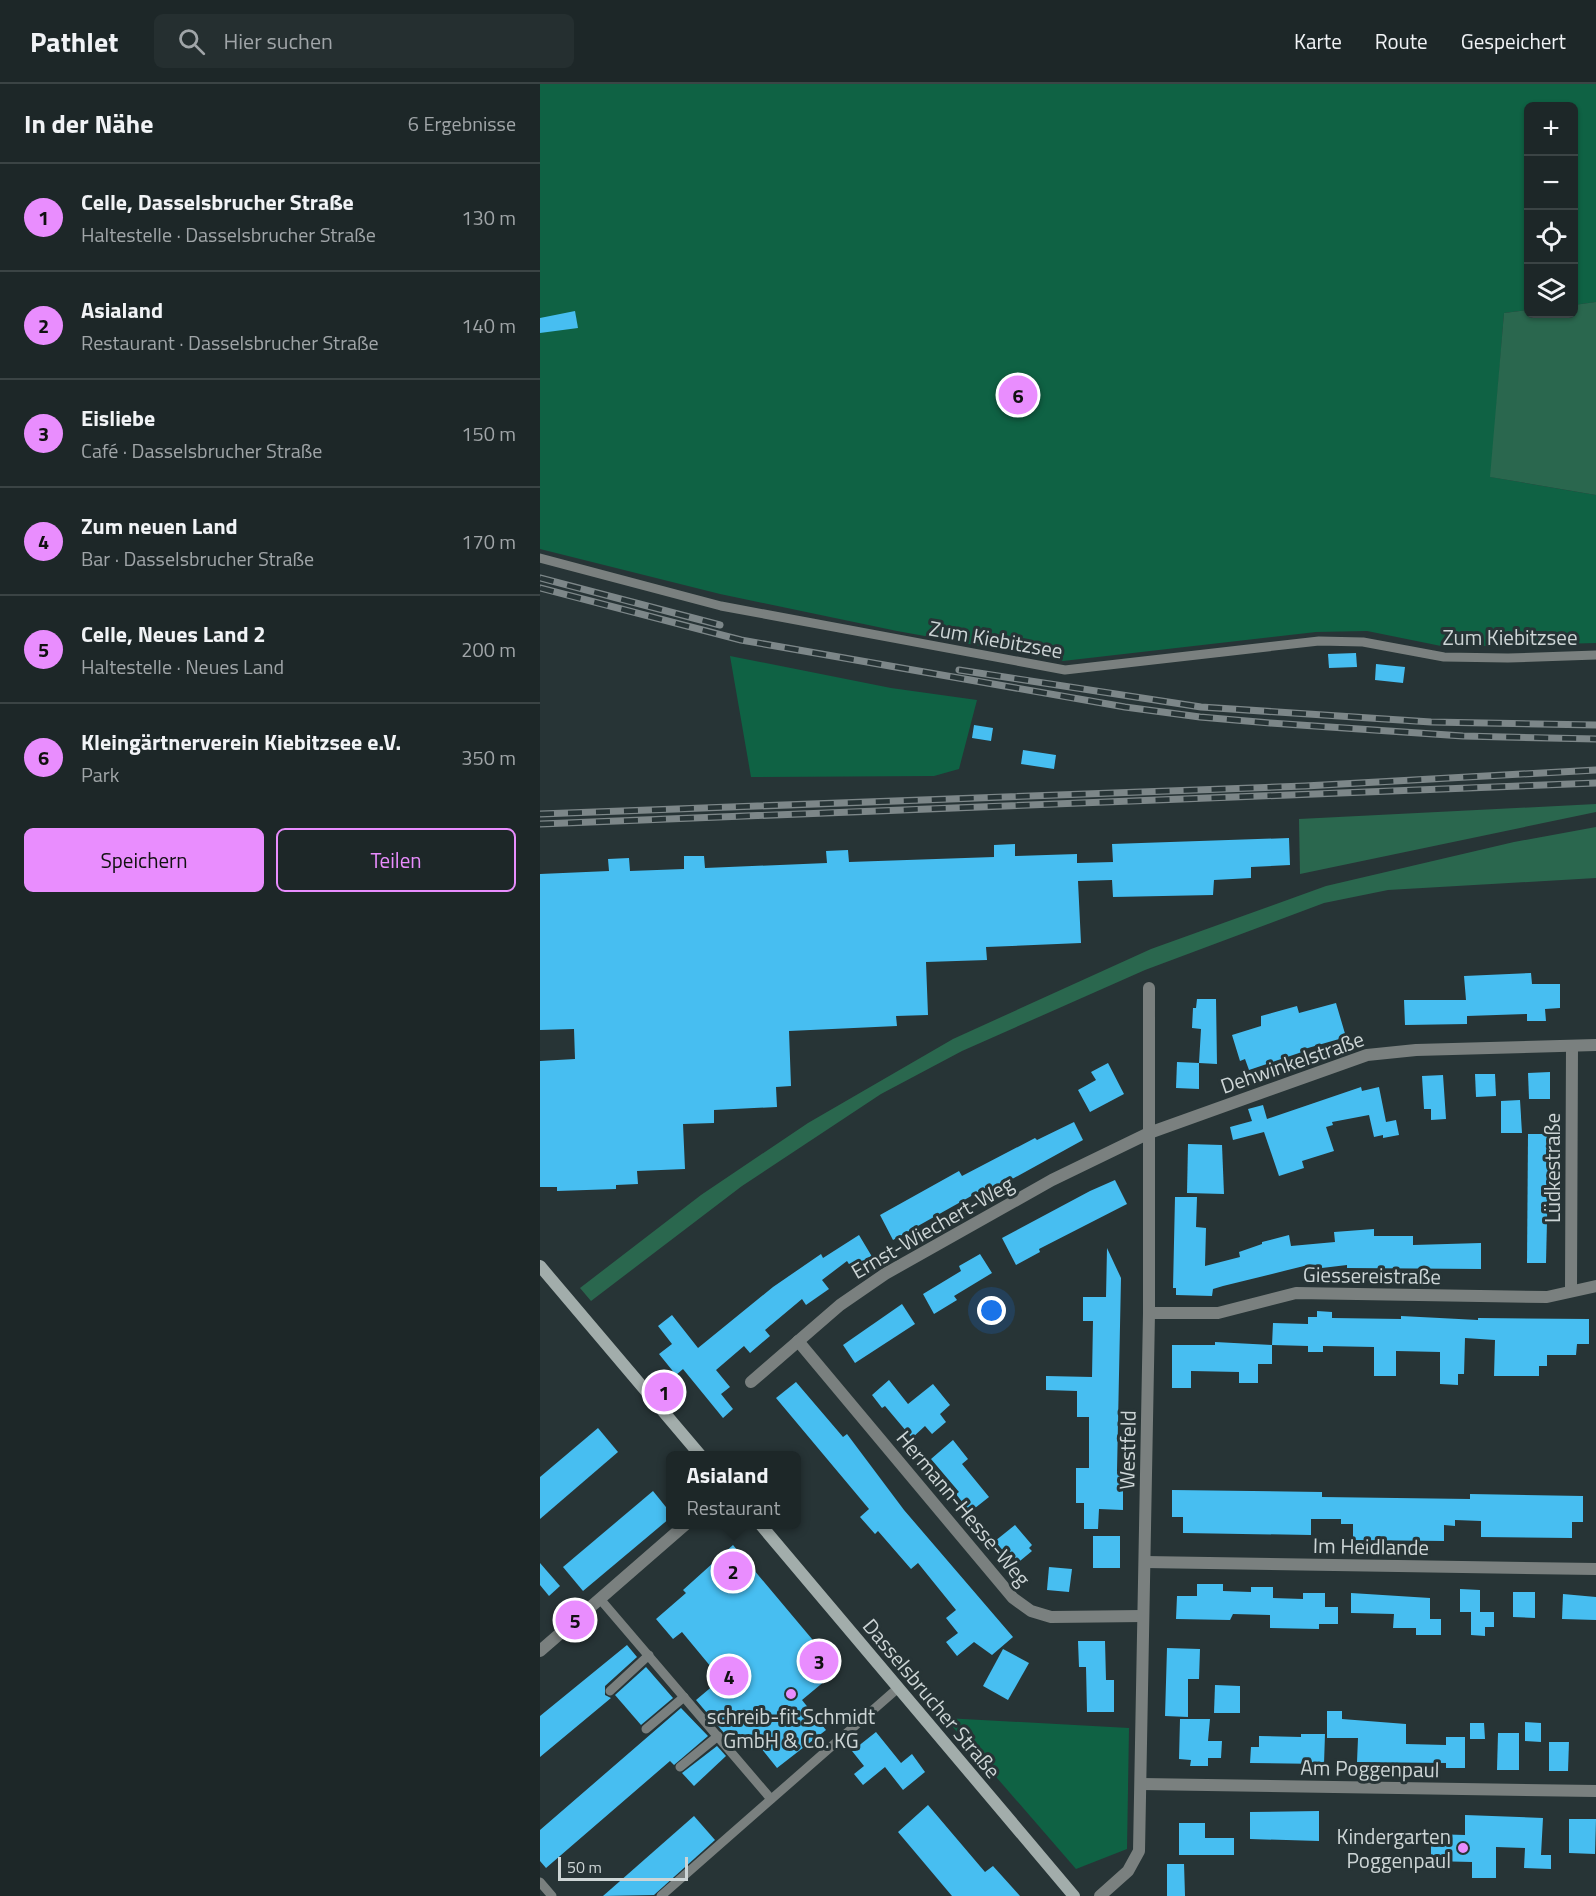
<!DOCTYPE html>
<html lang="de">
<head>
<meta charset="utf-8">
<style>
	:root { --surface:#1d2728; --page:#252f30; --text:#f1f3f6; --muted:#a0a5a8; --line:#3b4445; --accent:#e98dfe }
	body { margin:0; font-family:"Titillium Web",sans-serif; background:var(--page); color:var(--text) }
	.controls { position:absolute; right:18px; top:18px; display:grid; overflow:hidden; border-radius:9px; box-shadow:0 2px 4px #0004 }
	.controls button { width:54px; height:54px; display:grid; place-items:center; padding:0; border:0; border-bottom:2px solid var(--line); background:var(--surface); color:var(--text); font:30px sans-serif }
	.scale { position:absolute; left:18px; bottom:15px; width:130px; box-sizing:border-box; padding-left:6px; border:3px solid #cdd5d6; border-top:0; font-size:16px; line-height:21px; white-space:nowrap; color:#cdd5d6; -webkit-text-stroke:4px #273436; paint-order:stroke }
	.you { position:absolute; left:452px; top:1227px; width:21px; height:21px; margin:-15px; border:4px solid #fff; border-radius:50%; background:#1a73e8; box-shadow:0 0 0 9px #1a73e833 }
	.badge { display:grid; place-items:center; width:39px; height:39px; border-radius:50%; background:var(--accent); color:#111; font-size:20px; font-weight:700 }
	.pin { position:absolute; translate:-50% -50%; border:3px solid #fff; box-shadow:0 2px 6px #0006 }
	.popup { position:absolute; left:126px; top:1367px; width:135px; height:78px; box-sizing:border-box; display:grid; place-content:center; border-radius:9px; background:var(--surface); filter:drop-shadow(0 2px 4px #0005); font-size:20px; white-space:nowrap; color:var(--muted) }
	.popup b { font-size:22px; color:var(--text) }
	.popup::after { content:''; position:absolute; left:50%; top:100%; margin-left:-12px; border:12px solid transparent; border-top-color:var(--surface) }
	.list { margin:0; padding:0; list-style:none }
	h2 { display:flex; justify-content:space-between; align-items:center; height:78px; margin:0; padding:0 24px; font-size:26px }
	h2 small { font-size:20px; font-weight:400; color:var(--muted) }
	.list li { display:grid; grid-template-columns:39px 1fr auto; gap:18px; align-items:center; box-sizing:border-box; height:108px; padding:0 24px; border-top:2px solid var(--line) }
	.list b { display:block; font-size:22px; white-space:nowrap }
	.list p { margin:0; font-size:20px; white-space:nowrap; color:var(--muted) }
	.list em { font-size:20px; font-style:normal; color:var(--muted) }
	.actions { display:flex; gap:12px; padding:18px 24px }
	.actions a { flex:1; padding:14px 0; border:2px solid var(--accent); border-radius:9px; text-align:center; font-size:21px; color:var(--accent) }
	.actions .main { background:var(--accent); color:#111 }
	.icon { flex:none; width:33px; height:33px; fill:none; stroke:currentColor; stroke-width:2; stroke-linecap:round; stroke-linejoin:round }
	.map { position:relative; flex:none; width:1056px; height:1812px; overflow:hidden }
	header { display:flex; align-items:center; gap:36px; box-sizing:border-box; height:84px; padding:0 30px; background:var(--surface); border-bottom:2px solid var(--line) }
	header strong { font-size:28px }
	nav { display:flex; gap:33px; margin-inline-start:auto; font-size:21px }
	.search { width:420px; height:54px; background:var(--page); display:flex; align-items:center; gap:15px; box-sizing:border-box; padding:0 21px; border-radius:9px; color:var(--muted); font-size:22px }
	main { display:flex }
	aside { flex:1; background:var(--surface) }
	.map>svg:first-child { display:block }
	.green { fill:#0f6244 }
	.forest { fill:#2a674e }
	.building { fill:#47bef1 }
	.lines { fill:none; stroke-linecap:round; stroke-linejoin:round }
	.lane { stroke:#7a807f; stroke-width:9 }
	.street { stroke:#7a807f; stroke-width:12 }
	.secondary { stroke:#a2adab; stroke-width:12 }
	.rail-casing { stroke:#7d8789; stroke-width:7 }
	.rail { stroke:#273436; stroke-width:4.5; stroke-dasharray:14; stroke-linecap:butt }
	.poi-dot { fill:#e98dfe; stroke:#273436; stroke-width:2 }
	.labels { text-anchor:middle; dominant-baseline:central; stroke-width:6; stroke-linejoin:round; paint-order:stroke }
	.street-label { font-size:21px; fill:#cdd5d6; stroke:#273436 }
	.poi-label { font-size:21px; fill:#cdd5d6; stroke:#273436 }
</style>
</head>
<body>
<header>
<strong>Pathlet</strong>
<div class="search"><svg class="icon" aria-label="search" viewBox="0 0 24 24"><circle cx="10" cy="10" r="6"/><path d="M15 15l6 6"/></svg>Hier suchen</div>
<nav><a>Karte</a><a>Route</a><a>Gespeichert</a></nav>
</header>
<main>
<aside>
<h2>In der Nähe<small>6 Ergebnisse</small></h2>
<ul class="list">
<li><span class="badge">1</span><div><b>Celle, Dasselsbrucher Straße</b><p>Haltestelle · Dasselsbrucher Straße</p></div><em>130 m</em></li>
<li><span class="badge">2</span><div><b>Asialand</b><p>Restaurant · Dasselsbrucher Straße</p></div><em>140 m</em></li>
<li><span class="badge">3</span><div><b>Eisliebe</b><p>Café · Dasselsbrucher Straße</p></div><em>150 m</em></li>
<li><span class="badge">4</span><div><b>Zum neuen Land</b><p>Bar · Dasselsbrucher Straße</p></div><em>170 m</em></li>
<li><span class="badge">5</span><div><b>Celle, Neues Land 2</b><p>Haltestelle · Neues Land</p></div><em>200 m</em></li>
<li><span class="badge">6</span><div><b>Kleingärtnerverein Kiebitzsee e.V.</b><p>Park</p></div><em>350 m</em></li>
</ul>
<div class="actions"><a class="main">Speichern</a><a>Teilen</a></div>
</aside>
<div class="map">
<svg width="1056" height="1812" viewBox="0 0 1056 1812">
	<rect width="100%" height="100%" fill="#273436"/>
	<!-- green -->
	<g class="green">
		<path d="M 0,0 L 1056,0 L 1056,218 L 1034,221 L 1034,22 L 988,22 L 988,226 L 964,229 L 951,393 L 1056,411 L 1056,559 L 906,563 L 827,547 L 776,548 L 523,577 L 357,547 L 180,510 L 0,465 Z"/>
		<path d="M 190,572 L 351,604 L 437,616 L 419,685 L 394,692 L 211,693 Z"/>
		<path d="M 405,1634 L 589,1644 L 587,1765 L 536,1785 Z"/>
	</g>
	<!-- forest -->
	<g class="forest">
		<path d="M 1056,218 L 1056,411 L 950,393 L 964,229 L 988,226 L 988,230 L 1034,230 L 1034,221 Z"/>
		<path d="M 1056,720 L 1056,728 L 760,790 L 759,735 Z"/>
		<path d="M 1056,743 L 1056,794 L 848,806 L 784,819 L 605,886 L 422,967 L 341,1010 L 202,1102 L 51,1217 L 40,1204 L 161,1111 L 268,1039 L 413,955 L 611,865 L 786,802 L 974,758 Z"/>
	</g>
	<!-- building -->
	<g class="building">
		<path d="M 35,227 L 38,244 L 0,249 L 0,234 Z"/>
		<path d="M 816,569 L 817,583 L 789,584 L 788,570 Z"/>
		<path d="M 836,580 L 865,583 L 863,599 L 835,596 Z"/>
		<path d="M 434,641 L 453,644 L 451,657 L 432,654 Z"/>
		<path d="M 483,666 L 516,671 L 514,685 L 481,680 Z"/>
		<path d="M 749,754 L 750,781 L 711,783 L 711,794 L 674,796 L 673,811 L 573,813 L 572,796 L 538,797 L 541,859 L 446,863 L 447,876 L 386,878 L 388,931 L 356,932 L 357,942 L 249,947 L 251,1002 L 236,1003 L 237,1023 L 174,1026 L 174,1039 L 143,1040 L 145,1085 L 97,1087 L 98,1100 L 76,1101 L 76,1105 L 17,1107 L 17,1103 L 0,1103 L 0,977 L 35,975 L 34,945 L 0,946 L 0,790 L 69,787 L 68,775 L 89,774 L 90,787 L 144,785 L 144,772 L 164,772 L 165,784 L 287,779 L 286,767 L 308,766 L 309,778 L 454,773 L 454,761 L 475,760 L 475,772 L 537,770 L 537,779 L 573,778 L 572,760 Z"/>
		<path d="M 991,889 L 992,900 L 1020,900 L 1020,924 L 1005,925 L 1006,937 L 987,937 L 987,930 L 927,932 L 927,940 L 865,941 L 864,916 L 926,916 L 924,892 Z"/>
		<path d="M 657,915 L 676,915 L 677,980 L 659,979 L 661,945 L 652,944 L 653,924 L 656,924 Z"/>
		<path d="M 796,919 L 806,953 L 761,966 L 762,968 L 709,986 L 705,975 L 700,977 L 692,951 L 721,942 L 721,932 L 757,922 L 759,929 Z"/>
		<path d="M 637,978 L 659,979 L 659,1005 L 636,1004 Z"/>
		<path d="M 568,979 L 584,1010 L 550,1028 L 538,1006 L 556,996 L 551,988 Z"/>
		<path d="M 1010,988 L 1010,1015 L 989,1015 L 988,989 Z"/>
		<path d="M 935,990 L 955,990 L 956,1012 L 936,1013 Z"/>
		<path d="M 903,991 L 906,1035 L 891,1036 L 891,1025 L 884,1025 L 882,992 Z"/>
		<path d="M 821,1003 L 822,1007 L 839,1003 L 846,1038 L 856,1036 L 859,1051 L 843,1054 L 843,1051 L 834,1053 L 829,1031 L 792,1038 L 793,1041 L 786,1043 L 794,1067 L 762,1077 L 764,1084 L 739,1092 L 724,1048 L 693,1056 L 690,1043 L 712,1037 L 708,1025 L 723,1021 L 727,1035 Z"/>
		<path d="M 980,1016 L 982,1049 L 961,1049 L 961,1017 Z"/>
		<path d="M 534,1038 L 543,1056 L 436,1115 L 433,1111 L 353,1156 L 340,1131 L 419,1087 L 422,1092 L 495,1054 L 497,1056 Z"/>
		<path d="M 988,1050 L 1009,1050 L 1006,1179 L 987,1179 Z"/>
		<path d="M 648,1060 L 682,1061 L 684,1110 L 647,1109 Z"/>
		<path d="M 575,1096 L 587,1120 L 499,1165 L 500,1168 L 476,1181 L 462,1154 L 550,1107 Z"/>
		<path d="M 635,1113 L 657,1113 L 656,1143 L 666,1144 L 665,1182 L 700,1173 L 699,1168 L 722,1160 L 722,1158 L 749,1151 L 751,1162 L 795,1158 L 794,1148 L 834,1145 L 834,1152 L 873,1152 L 873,1161 L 941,1159 L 941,1185 L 807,1184 L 807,1181 L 765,1186 L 764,1182 L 683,1202 L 673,1205 L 672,1212 L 636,1211 L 636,1204 L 633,1204 Z"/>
		<path d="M 319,1151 L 334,1176 L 314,1188 L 307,1177 L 282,1196 L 289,1205 L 266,1221 L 262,1215 L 225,1246 L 230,1252 L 210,1269 L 204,1262 L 176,1286 L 190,1303 L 181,1310 L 193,1325 L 183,1334 L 143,1285 L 136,1291 L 119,1270 L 132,1260 L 118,1242 L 132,1231 L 158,1264 L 233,1203 L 281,1170 L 283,1174 Z"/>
		<path d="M 567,1164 L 581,1194 L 577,1387 L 591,1387 L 591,1401 L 583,1401 L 583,1426 L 559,1425 L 558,1445 L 544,1445 L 544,1419 L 536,1419 L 536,1384 L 549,1384 L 549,1333 L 537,1333 L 537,1307 L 506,1306 L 506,1292 L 552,1293 L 553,1237 L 543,1237 L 543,1213 L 566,1213 Z"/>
		<path d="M 440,1170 L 452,1189 L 414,1212 L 417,1216 L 394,1230 L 383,1210 L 421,1187 L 419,1182 Z"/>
		<path d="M 362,1220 L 375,1240 L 315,1279 L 303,1261 Z"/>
		<path d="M 777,1227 L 792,1228 L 792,1234 L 861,1235 L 861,1232 L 938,1236 L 938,1234 L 1049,1235 L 1049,1260 L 1037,1260 L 1036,1271 L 1007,1271 L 1007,1282 L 999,1282 L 999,1292 L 954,1292 L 955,1256 L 925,1254 L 924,1290 L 918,1290 L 918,1301 L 900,1300 L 900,1268 L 856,1267 L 856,1292 L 834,1292 L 834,1263 L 783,1262 L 783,1268 L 768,1268 L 768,1262 L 732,1261 L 733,1239 L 768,1240 L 768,1233 L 777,1233 Z"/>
		<path d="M 675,1258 L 732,1261 L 732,1280 L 718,1280 L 718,1299 L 699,1299 L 699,1288 L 651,1287 L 651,1304 L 632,1304 L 632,1261 L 675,1261 Z"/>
		<path d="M 349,1296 L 368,1320 L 393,1300 L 410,1321 L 400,1330 L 406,1338 L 392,1350 L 385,1342 L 372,1354 L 345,1322 L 342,1324 L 332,1311 Z"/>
		<path d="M 256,1298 L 303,1353 L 307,1350 L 364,1426 L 473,1553 L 452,1571 L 434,1558 L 417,1572 L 406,1558 L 418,1549 L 406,1534 L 416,1526 L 378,1479 L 371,1485 L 338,1447 L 335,1450 L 320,1433 L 329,1425 L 236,1314 Z"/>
		<path d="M 58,1344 L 78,1368 L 0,1435 L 0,1393 Z"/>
		<path d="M 413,1356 L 428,1375 L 422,1380 L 449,1413 L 430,1428 L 416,1410 L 419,1408 L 391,1375 Z"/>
		<path d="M 632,1406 L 782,1408 L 782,1413 L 930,1415 L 930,1410 L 1043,1412 L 1043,1438 L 1032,1438 L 1032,1454 L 941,1453 L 941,1437 L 915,1436 L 915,1442 L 904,1441 L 904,1457 L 813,1456 L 813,1440 L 801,1440 L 801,1435 L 771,1435 L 771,1451 L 643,1449 L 643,1433 L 632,1433 Z"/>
		<path d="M 113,1407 L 130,1428 L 130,1434 L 43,1507 L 23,1483 Z"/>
		<path d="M 475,1441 L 492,1461 L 489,1464 L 492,1467 L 475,1481 L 455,1457 Z"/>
		<rect x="553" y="1452" width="27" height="32"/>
		<path d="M 193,1461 L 298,1586 L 262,1616 L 286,1646 L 237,1684 L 217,1659 L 209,1666 L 202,1657 L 196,1663 L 156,1616 L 181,1595 L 142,1548 L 133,1555 L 116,1535 L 146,1509 L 143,1506 Z"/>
		<path d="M 0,1479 L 20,1502 L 9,1512 L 0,1501 Z"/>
		<path d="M 509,1483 L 532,1485 L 529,1508 L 507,1506 Z"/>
		<path d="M 657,1500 L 683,1500 L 683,1507 L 711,1508 L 711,1503 L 733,1503 L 733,1514 L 763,1515 L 763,1509 L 785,1509 L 785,1523 L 798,1523 L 798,1540 L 779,1540 L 779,1545 L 730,1544 L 730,1531 L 693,1530 L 690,1536 L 636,1535 L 637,1512 L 657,1512 Z"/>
		<path d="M 920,1505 L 940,1506 L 940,1528 L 954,1528 L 954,1543 L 945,1543 L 945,1552 L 931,1551 L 931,1528 L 920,1528 Z"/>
		<path d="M 973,1508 L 995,1508 L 995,1534 L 973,1533 Z"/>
		<path d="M 811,1509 L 890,1514 L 890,1535 L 901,1535 L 901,1551 L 876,1551 L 876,1544 L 853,1544 L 854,1530 L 811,1529 Z"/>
		<path d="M 1023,1510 L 1056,1513 L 1056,1536 L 1022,1535 Z"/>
		<path d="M 538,1557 L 565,1557 L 566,1596 L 574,1596 L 574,1628 L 547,1628 L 546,1583 L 539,1583 Z"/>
		<path d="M 87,1561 L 97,1573 L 65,1602 L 65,1611 L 71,1614 L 0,1673 L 0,1632 Z"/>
		<path d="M 627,1564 L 660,1565 L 659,1595 L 648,1595 L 648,1633 L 625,1632 Z"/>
		<path d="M 463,1565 L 489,1579 L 468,1616 L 443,1602 Z"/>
		<path d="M 106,1583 L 133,1614 L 101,1641 L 75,1611 Z"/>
		<path d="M 675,1601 L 700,1602 L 700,1629 L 674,1629 Z"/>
		<path d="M 141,1624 L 168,1652 L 134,1681 L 130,1677 L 6,1784 L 0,1777 L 0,1746 Z"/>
		<path d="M 787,1627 L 802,1627 L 802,1635 L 866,1640 L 866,1660 L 906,1661 L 906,1653 L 925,1653 L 925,1684 L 906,1684 L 906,1679 L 817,1678 L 818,1654 L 787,1654 Z"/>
		<path d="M 640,1635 L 670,1635 L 668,1657 L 682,1657 L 681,1674 L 668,1674 L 668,1682 L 650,1682 L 651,1676 L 639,1675 Z"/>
		<path d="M 985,1638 L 1001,1639 L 1001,1658 L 985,1657 Z"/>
		<path d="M 930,1639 L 944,1639 L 945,1655 L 930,1655 Z"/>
		<path d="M 336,1648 L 361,1679 L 372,1670 L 385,1688 L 363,1706 L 345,1683 L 323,1701 L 314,1690 L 324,1682 L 312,1667 Z"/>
		<path d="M 958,1649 L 979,1649 L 979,1686 L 957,1686 Z"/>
		<path d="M 761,1650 L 785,1650 L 784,1680 L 710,1679 L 711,1663 L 719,1663 L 719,1652 L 761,1653 Z"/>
		<path d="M 1009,1658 L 1029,1658 L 1028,1687 L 1009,1687 Z"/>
		<path d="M 177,1662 L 186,1672 L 154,1702 L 142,1689 Z"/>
		<path d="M 388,1721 L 445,1788 L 453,1782 L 480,1812 L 412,1812 L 358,1748 Z"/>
		<path d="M 779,1727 L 779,1757 L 710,1755 L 710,1728 Z"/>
		<path d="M 925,1731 L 1003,1734 L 1001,1771 L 1011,1771 L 1011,1785 L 984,1784 L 985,1764 L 956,1763 L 956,1794 L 932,1794 L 932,1778 L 891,1777 L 891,1750 L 925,1751 Z"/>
		<path d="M 154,1732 L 175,1756 L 114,1811 L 63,1812 Z"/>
		<path d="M 1029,1735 L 1056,1735 L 1055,1770 L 1029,1769 Z"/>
		<path d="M 639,1739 L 665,1739 L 665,1754 L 694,1754 L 694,1771 L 639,1771 Z"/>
		<path d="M 627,1780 L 644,1780 L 645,1812 L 627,1812 Z"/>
	</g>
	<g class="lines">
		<!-- lane -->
		<g class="lane">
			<path d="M 0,474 L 181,522 L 525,586 L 779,557 L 823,558 L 904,573 L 968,574 L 1056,571"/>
			<path d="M 60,1515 L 231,1715"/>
			<path d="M 70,1607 L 109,1571"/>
			<path d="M 106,1645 L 144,1613"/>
			<path d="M 140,1683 L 178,1652"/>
			<path d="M 0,1798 L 12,1812"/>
			<path d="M 121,1812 L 358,1604"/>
		</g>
		<!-- street -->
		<g class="street">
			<path d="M 1031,1205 L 1032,962"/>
			<path d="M 609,1229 L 678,1229 L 756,1209 L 1007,1213 L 1056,1202"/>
			<path d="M 258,1257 L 473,1514 L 491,1527 L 511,1533 L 603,1532"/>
			<path d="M 211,1298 L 300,1221 L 345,1190 L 512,1096 L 609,1049 L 827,971 L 876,966 L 1056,961"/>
			<path d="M 605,1478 L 1056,1485"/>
			<path d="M 0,1567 L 146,1440"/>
			<path d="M 602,1700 L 1056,1707"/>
			<path d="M 560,1812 L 588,1787 L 599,1767 L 609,1229 L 609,904"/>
		</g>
		<!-- secondary -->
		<g class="secondary">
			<path d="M 0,1182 L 161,1372"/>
			<path d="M 220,1440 L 534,1812"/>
		</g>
		<defs>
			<g id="rail">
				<path d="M 0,494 L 180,541"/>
				<path d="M 0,504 L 201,556 L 585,623 L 660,633 L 730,639 L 923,652 L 1056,655"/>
				<path d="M 419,586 L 661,623 L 891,638 L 1056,641"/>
				<path d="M 0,730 L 765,702 L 1056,686"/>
				<path d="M 0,740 L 1056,699"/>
			</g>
		</defs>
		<!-- rail casing -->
		<use href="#rail" class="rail-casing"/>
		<!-- rail -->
		<use href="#rail" class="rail"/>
	</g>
	<!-- markers -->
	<g class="poi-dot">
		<circle cx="251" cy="1610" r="6"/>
		<circle cx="923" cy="1764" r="6"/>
	</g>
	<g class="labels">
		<!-- street labels -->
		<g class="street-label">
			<text x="970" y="553">Zum Kiebitzsee</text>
			<text transform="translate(456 555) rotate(10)">Zum Kiebitzsee</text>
			<text transform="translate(752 978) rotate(-19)">Dehwinkelstraße</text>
			<text transform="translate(1012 1084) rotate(-90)">Lüdkestraße</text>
			<text transform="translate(392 1143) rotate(-30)">Ernst-Wiechert-Weg</text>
			<text transform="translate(832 1191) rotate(1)">Giessereistraße</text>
			<text transform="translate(587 1366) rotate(-89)">Westfeld</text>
			<text transform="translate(424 1424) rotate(50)">Hermann-Hesse-Weg</text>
			<text transform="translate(831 1462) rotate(1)">Im Heidlande</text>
			<text transform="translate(392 1614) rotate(50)">Dasselsbrucher Straße</text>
			<text transform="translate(830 1684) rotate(1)">Am Poggenpaul</text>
		</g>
		<!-- poi labels -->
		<g class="poi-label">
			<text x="251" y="1632">schreib-fit Schmidt<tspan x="251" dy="24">GmbH &amp; Co. KG</tspan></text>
			<text x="911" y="1752" text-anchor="end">Kindergarten<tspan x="911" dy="24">Poggenpaul</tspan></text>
		</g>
	</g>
</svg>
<div class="controls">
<button>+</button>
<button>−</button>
<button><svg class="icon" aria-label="locate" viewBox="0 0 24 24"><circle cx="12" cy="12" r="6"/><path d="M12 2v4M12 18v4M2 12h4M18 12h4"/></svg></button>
<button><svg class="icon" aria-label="layers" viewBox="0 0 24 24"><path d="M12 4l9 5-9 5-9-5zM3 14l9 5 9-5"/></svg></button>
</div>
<div class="scale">50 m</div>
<div class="you"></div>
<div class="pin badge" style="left:124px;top:1308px">1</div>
<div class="pin badge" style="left:193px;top:1487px">2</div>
<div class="popup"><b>Asialand</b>Restaurant</div>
<div class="pin badge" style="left:279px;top:1577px">3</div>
<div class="pin badge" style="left:189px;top:1592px">4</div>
<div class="pin badge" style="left:35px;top:1536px">5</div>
<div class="pin badge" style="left:478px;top:311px">6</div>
</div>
</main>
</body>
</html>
